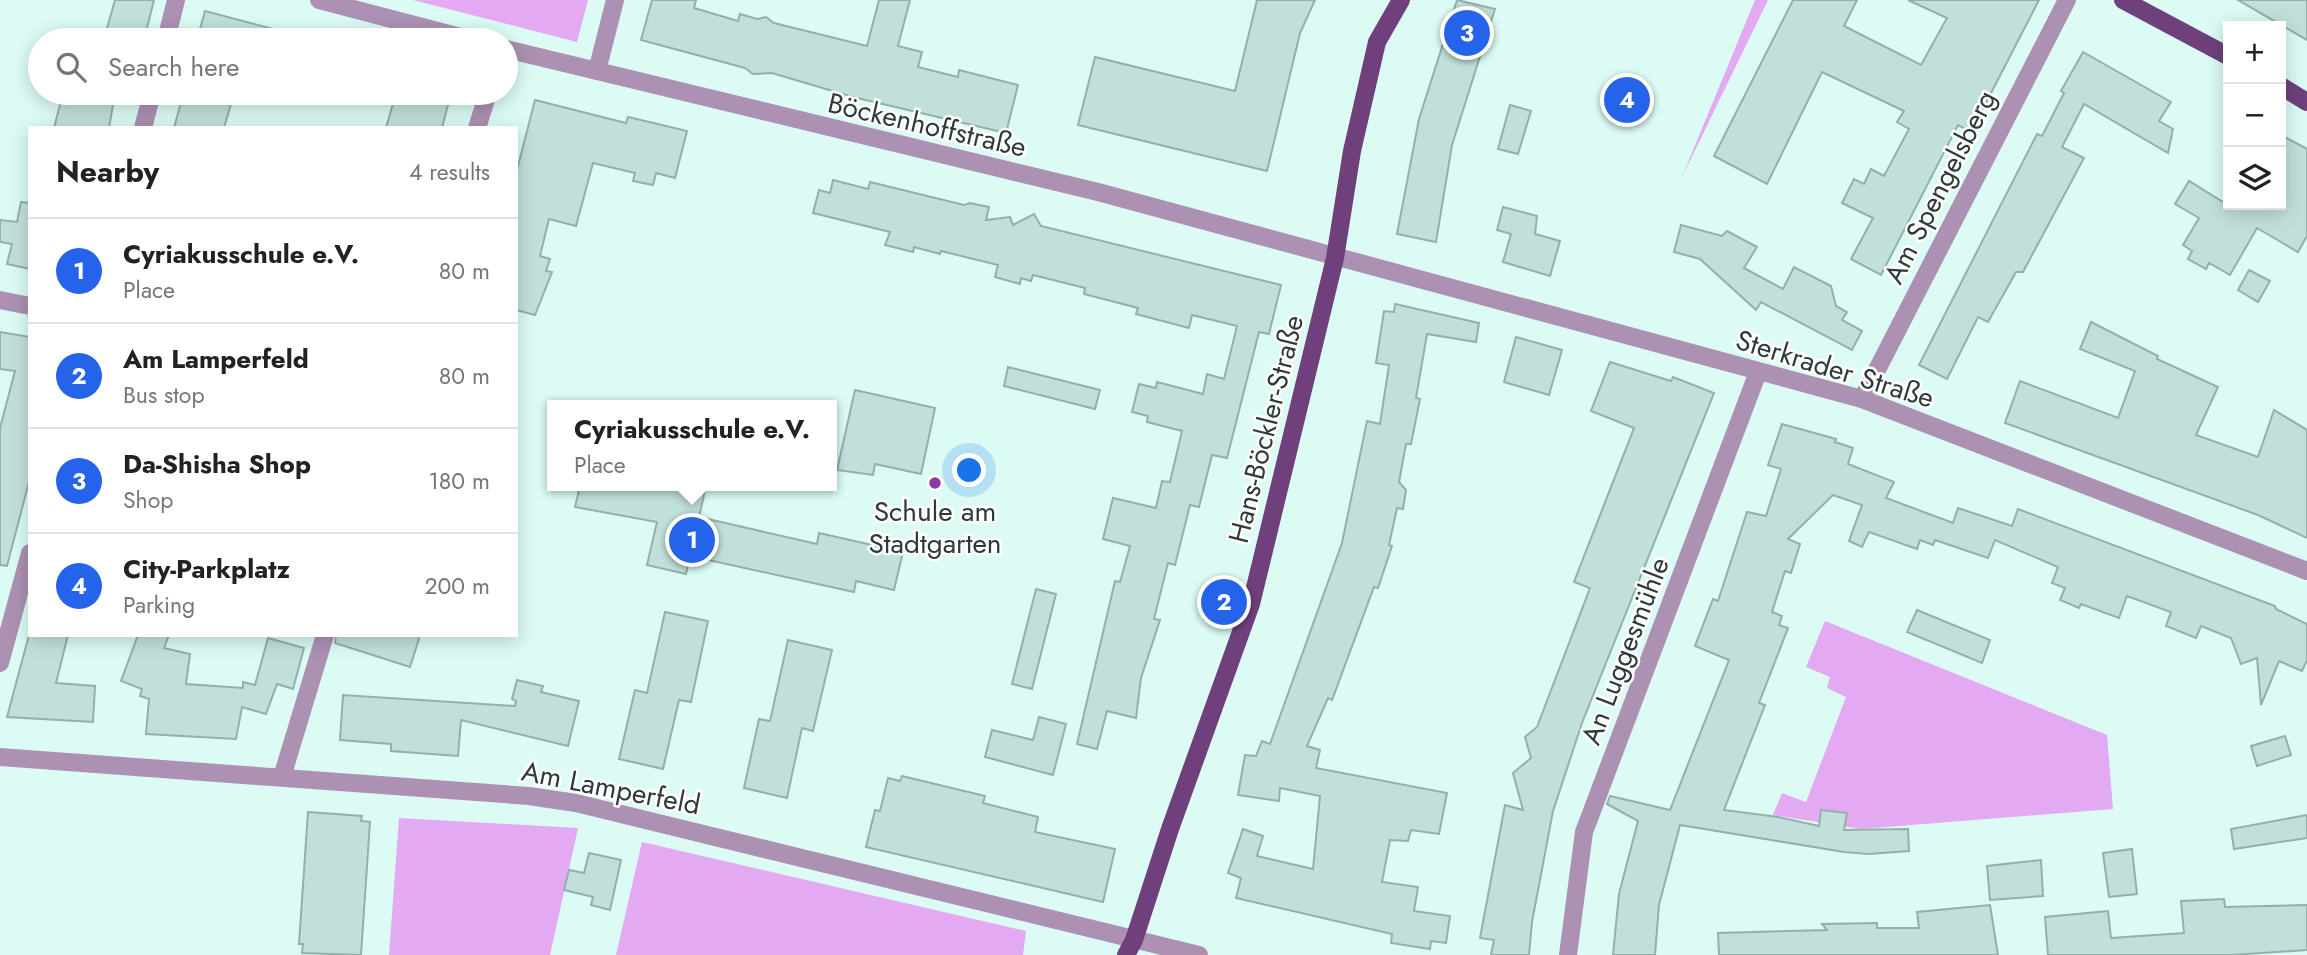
<!DOCTYPE html>
<html lang="en">
<head>
<meta charset="utf-8">
<style>
	:root { --surface:#fff; --page:#f6f6f6; --text:#222; --muted:#767676; --line:#e0e0e0; --accent:#2563eb }
	body { margin:0; font-family:Jost,sans-serif; background:var(--page); color:var(--text) }
	.controls { position:absolute; right:21px; top:21px; display:grid; overflow:hidden; border-radius:0px; box-shadow:0 4px 18px #0003 }
	.controls button { width:63px; height:63px; display:grid; place-items:center; padding:0; border:0; border-bottom:2px solid var(--line); background:var(--surface); color:var(--text); font:35px sans-serif }
	.you { position:absolute; left:970px; top:471px; width:24px; height:24px; margin:-18px; border:5px solid #fff; border-radius:50%; background:#1a73e8; box-shadow:0 0 0 10px #1a73e833 }
	.badge { display:grid; place-items:center; width:46px; height:46px; border-radius:50%; background:var(--accent); color:#fff; font-size:23px; font-weight:700 }
	.pin { position:absolute; translate:-50% -50%; border:4px solid #fff; box-shadow:0 2px 7px #0006 }
	.popup { position:absolute; left:547px; top:400px; width:290px; height:91px; box-sizing:border-box; display:grid; place-content:center; border-radius:0px; background:var(--surface); filter:drop-shadow(0 2px 5px #0005); font-size:23px; white-space:nowrap; color:var(--muted) }
	.popup b { font-size:26px; color:var(--text) }
	.popup::after { content:''; position:absolute; left:50%; top:100%; margin-left:-14px; border:14px solid transparent; border-top-color:var(--surface) }
	.list { margin:0; padding:0; list-style:none }
	h2 { display:flex; justify-content:space-between; align-items:center; height:91px; margin:0; padding:0 28px; font-size:30px }
	h2 small { font-size:23px; font-weight:400; color:var(--muted) }
	.list li { display:grid; grid-template-columns:46px 1fr auto; gap:21px; align-items:center; box-sizing:border-box; height:105px; padding:0 28px; border-top:2px solid var(--line) }
	.list b { display:block; font-size:26px; white-space:nowrap }
	.list p { margin:0; font-size:23px; white-space:nowrap; color:var(--muted) }
	.list em { font-size:23px; font-style:normal; color:var(--muted) }
	.icon { flex:none; width:38px; height:38px; fill:none; stroke:currentColor; stroke-width:2; stroke-linecap:round; stroke-linejoin:round }
	.map { position:relative; flex:none; width:2307px; height:955px; overflow:hidden }
	.search { position:absolute; background:var(--surface); box-shadow:0 4px 18px #0003; left:28px; top:28px; width:490px; height:77px; display:flex; align-items:center; gap:18px; box-sizing:border-box; padding:0 24px; border-radius:38px; color:var(--muted); font-size:26px }
	.panel { position:absolute; background:var(--surface); box-shadow:0 4px 18px #0003; left:28px; top:126px; width:490px; height:511px; border-radius:0px }
	.map>svg:first-child { display:block }
	.green { fill:#e3a9f3 }
	.building { fill:#c2e0db; stroke:#93b0ab; stroke-width:2 }
	.lines { fill:none; stroke-linecap:round; stroke-linejoin:round }
	.minor { stroke:#ac91b3; stroke-width:18 }
	.major { stroke:#6f407c; stroke-width:18 }
	.poi-dot { fill:#9039a6; stroke:#fff; stroke-width:2.5 }
	.labels { text-anchor:middle; dominant-baseline:central; stroke-width:5; stroke-linejoin:round; paint-order:stroke }
	.street-label { font-size:28px; fill:#2f3b39; stroke:#fff }
	.poi-label { font-size:28px; fill:#2f3b39; stroke:#fff }
</style>
</head>
<body>
<div class="map">
<svg width="2307" height="955" viewBox="0 0 2307 955">
	<rect width="100%" height="100%" fill="#dcfbf5"/>
	<!-- green -->
	<g class="green">
		<path d="M 413,0 L 588,0 L 577,42 Z"/>
		<path d="M 1755,0 L 1768,0 L 1682,177 Z"/>
		<path d="M 1825,621 L 2107,735 L 2113,809 L 1861,829 L 1773,815 L 1782,793 L 1806,802 L 1846,697 L 1827,688 L 1830,677 L 1806,667 Z"/>
		<path d="M 399,818 L 578,828 L 550,955 L 389,955 Z"/>
		<path d="M 642,842 L 1026,931 L 1023,955 L 616,955 Z"/>
	</g>
	<!-- building -->
	<g class="building">
		<path d="M 115,0 L 154,0 L 144,40 L 106,32 Z"/>
		<path d="M 652,0 L 696,0 L 694,8 L 738,21 L 740,14 L 757,19 L 766,17 L 774,23 L 867,46 L 879,0 L 910,0 L 898,46 L 922,52 L 918,67 L 958,77 L 959,70 L 1018,85 L 1006,133 L 853,97 L 772,73 L 753,74 L 745,68 L 641,40 Z"/>
		<path d="M 1257,0 L 1315,0 L 1300,33 L 1267,171 L 1078,125 L 1095,57 L 1235,91 Z"/>
		<path d="M 1457,0 L 1495,9 L 1452,145 L 1436,242 L 1397,234 L 1419,119 Z"/>
		<path d="M 1793,0 L 1857,0 L 1844,26 L 1921,65 L 1947,18 L 1908,0 L 2039,0 L 1971,132 L 1958,125 L 1881,275 L 1851,259 L 1873,218 L 1842,203 L 1854,179 L 1864,184 L 1871,169 L 1884,176 L 1909,129 L 1897,122 L 1904,111 L 1822,72 L 1767,184 L 1714,156 Z"/>
		<path d="M 2238,0 L 2307,0 L 2307,40 Z"/>
		<path d="M 205,11 L 292,34 L 291,40 L 197,40 Z"/>
		<path d="M 2083,52 L 2171,102 L 2159,121 L 2173,129 L 2168,153 L 2084,104 L 2062,147 L 2084,158 L 2023,272 L 2016,272 L 1988,322 L 1978,317 L 1947,379 L 1919,365 L 2037,134 L 2042,136 L 2064,93 L 2061,91 Z"/>
		<path d="M 63,93 L 115,93 L 109,128 L 54,128 Z"/>
		<path d="M 187,93 L 231,104 L 224,128 L 174,128 L 181,102 L 184,103 Z"/>
		<path d="M 396,93 L 451,93 L 442,128 L 386,128 Z"/>
		<path d="M 535,100 L 626,123 L 628,117 L 687,131 L 675,178 L 656,173 L 653,185 L 633,181 L 635,173 L 593,163 L 576,226 L 549,219 L 540,256 L 550,259 L 546,271 L 552,272 L 535,315 L 516,310 L 516,174 Z"/>
		<path d="M 1510,105 L 1531,111 L 1518,154 L 1498,149 Z"/>
		<path d="M 2281,135 L 2307,149 L 2307,236 L 2298,252 L 2257,228 L 2230,275 L 2209,263 L 2206,269 L 2188,259 L 2192,251 L 2183,245 L 2199,218 L 2175,204 L 2189,181 L 2228,205 L 2281,205 Z"/>
		<path d="M 833,180 L 868,189 L 870,182 L 964,205 L 970,203 L 989,207 L 986,220 L 1010,217 L 1013,225 L 1034,214 L 1041,226 L 1281,285 L 1269,334 L 1259,332 L 1227,458 L 1212,455 L 1199,507 L 1190,505 L 1175,565 L 1168,563 L 1154,619 L 1160,620 L 1141,678 L 1136,718 L 1107,711 L 1097,749 L 1077,744 L 1115,581 L 1120,582 L 1130,546 L 1103,539 L 1113,498 L 1156,508 L 1162,481 L 1170,482 L 1182,431 L 1147,422 L 1148,416 L 1132,412 L 1139,384 L 1156,388 L 1157,382 L 1203,394 L 1207,374 L 1224,379 L 1237,326 L 1192,315 L 1189,328 L 1136,314 L 1138,308 L 1084,294 L 1085,288 L 1033,275 L 1031,281 L 1021,278 L 1020,284 L 995,277 L 998,265 L 941,251 L 940,254 L 914,247 L 913,252 L 885,245 L 890,232 L 813,213 L 819,190 L 830,193 Z"/>
		<path d="M 21,202 L 30,203 L 30,269 L 7,264 L 12,244 L 0,242 L 0,220 L 17,222 Z"/>
		<path d="M 1503,207 L 1537,216 L 1535,234 L 1560,241 L 1550,276 L 1503,262 L 1511,234 L 1497,230 Z"/>
		<path d="M 1681,225 L 1722,236 L 1727,231 L 1757,247 L 1744,268 L 1783,289 L 1794,267 L 1831,286 L 1836,306 L 1847,312 L 1842,320 L 1862,331 L 1852,350 L 1761,302 L 1756,310 L 1700,259 L 1674,252 Z"/>
		<path d="M 2249,270 L 2270,281 L 2258,302 L 2238,290 Z"/>
		<path d="M 1395,304 L 1479,323 L 1476,342 L 1427,334 L 1416,398 L 1420,399 L 1411,444 L 1406,444 L 1399,482 L 1406,490 L 1403,509 L 1397,508 L 1389,545 L 1392,546 L 1378,588 L 1374,587 L 1332,700 L 1328,698 L 1307,746 L 1320,750 L 1316,768 L 1447,793 L 1439,834 L 1411,830 L 1408,841 L 1390,840 L 1382,882 L 1418,887 L 1414,911 L 1450,916 L 1446,943 L 1431,941 L 1430,949 L 1391,943 L 1392,934 L 1236,898 L 1241,878 L 1228,873 L 1243,829 L 1263,836 L 1257,856 L 1313,869 L 1320,796 L 1280,788 L 1279,801 L 1238,795 L 1245,755 L 1256,756 L 1262,741 L 1270,744 L 1342,543 L 1367,421 L 1380,424 L 1389,365 L 1376,363 L 1384,311 L 1394,312 Z"/>
		<path d="M 2091,322 L 2158,356 L 2157,359 L 2218,387 L 2196,435 L 2258,457 L 2274,410 L 2307,430 L 2307,538 L 2258,515 L 2005,423 L 2020,381 L 2118,418 L 2135,371 L 2080,349 Z"/>
		<path d="M 0,332 L 30,337 L 30,478 L 7,566 L 0,565 L 0,428 L 15,371 L 0,369 Z"/>
		<path d="M 1516,337 L 1562,350 L 1549,395 L 1504,382 Z"/>
		<path d="M 1610,362 L 1671,381 L 1673,377 L 1714,393 L 1582,723 L 1553,811 L 1532,922 L 1529,955 L 1491,955 L 1494,940 L 1480,938 L 1505,805 L 1523,810 L 1513,773 L 1531,758 L 1525,737 L 1537,727 L 1590,588 L 1574,582 L 1634,428 L 1591,411 Z"/>
		<path d="M 1008,367 L 1100,390 L 1095,409 L 1004,386 Z"/>
		<path d="M 855,390 L 935,408 L 921,474 L 875,464 L 873,475 L 837,470 Z"/>
		<path d="M 1782,424 L 1836,439 L 1835,442 L 1853,448 L 1848,464 L 1894,482 L 1886,498 L 1929,514 L 1953,523 L 1958,508 L 2012,526 L 2018,509 L 2275,606 L 2276,609 L 2307,624 L 2307,660 L 2302,671 L 2279,661 L 2261,705 L 2257,658 L 2241,664 L 2231,638 L 2201,626 L 2196,638 L 2166,626 L 2171,612 L 2127,596 L 2119,618 L 2081,604 L 2079,608 L 2060,600 L 2065,588 L 2052,583 L 2058,567 L 1995,540 L 1988,558 L 1935,540 L 1933,545 L 1920,540 L 1917,549 L 1869,532 L 1862,547 L 1849,541 L 1862,505 L 1833,495 L 1788,539 L 1800,544 L 1791,573 L 1785,571 L 1772,612 L 1782,616 L 1779,625 L 1788,628 L 1759,703 L 1765,705 L 1724,810 L 1778,817 L 1819,826 L 1821,810 L 1847,813 L 1844,830 L 1908,829 L 1909,851 L 1868,854 L 1844,852 L 1680,825 L 1659,905 L 1655,955 L 1613,955 L 1619,894 L 1638,821 L 1607,804 L 1610,796 L 1670,810 L 1729,660 L 1695,646 L 1713,599 L 1718,601 L 1747,512 L 1766,516 L 1781,469 L 1768,465 Z"/>
		<path d="M 580,486 L 706,486 L 699,517 L 817,544 L 819,533 L 903,552 L 894,590 L 856,581 L 854,592 L 690,556 L 686,574 L 647,565 L 657,522 L 575,507 Z"/>
		<path d="M 1036,589 L 1056,594 L 1032,689 L 1012,684 Z"/>
		<path d="M 1917,610 L 1990,640 L 1982,663 L 1907,632 Z"/>
		<path d="M 665,612 L 708,621 L 691,702 L 679,700 L 663,769 L 619,759 L 635,690 L 647,693 Z"/>
		<path d="M 29,635 L 68,635 L 56,683 L 95,686 L 93,722 L 7,717 Z"/>
		<path d="M 138,635 L 169,635 L 164,648 L 190,654 L 186,684 L 243,688 L 243,682 L 255,685 L 268,638 L 304,648 L 293,689 L 277,684 L 266,714 L 242,707 L 236,739 L 146,734 L 149,699 L 140,696 L 142,689 L 121,681 Z"/>
		<path d="M 336,635 L 418,635 L 419,639 L 410,667 L 335,643 Z"/>
		<path d="M 788,640 L 832,650 L 813,731 L 802,728 L 787,798 L 744,788 L 759,719 L 770,721 Z"/>
		<path d="M 517,680 L 543,686 L 541,692 L 579,701 L 568,746 L 461,720 L 458,756 L 391,751 L 391,744 L 340,740 L 343,695 L 515,706 L 516,701 L 512,699 Z"/>
		<path d="M 1039,717 L 1066,724 L 1053,775 L 985,757 L 992,730 L 1033,740 Z"/>
		<path d="M 2285,736 L 2291,755 L 2257,766 L 2251,746 Z"/>
		<path d="M 902,776 L 985,796 L 983,803 L 1038,817 L 1035,832 L 1115,849 L 1103,902 L 866,847 L 875,810 L 880,811 L 888,778 L 900,781 Z"/>
		<path d="M 308,812 L 362,816 L 361,821 L 370,822 L 361,955 L 302,953 L 303,944 L 299,944 Z"/>
		<path d="M 2307,815 L 2307,838 L 2234,849 L 2231,829 Z"/>
		<path d="M 2132,849 L 2137,894 L 2109,897 L 2103,853 Z"/>
		<path d="M 589,853 L 621,860 L 610,910 L 591,905 L 593,897 L 564,890 L 569,870 L 584,873 Z"/>
		<path d="M 2041,860 L 2043,896 L 1990,900 L 1987,866 Z"/>
		<path d="M 2224,899 L 2225,907 L 2307,905 L 2307,950 L 2231,955 L 2048,955 L 2045,917 L 2108,911 L 2111,938 L 2184,933 L 2181,901 Z"/>
		<path d="M 1990,905 L 1998,955 L 1719,955 L 1718,933 L 1827,930 L 1822,924 L 1877,923 L 1877,928 L 1919,928 L 1917,912 Z"/>
	</g>
	<g class="lines">
		<!-- minor -->
		<g class="minor">
			<path d="M 319,0 L 472,40"/>
			<path d="M 166,40 L 176,0"/>
			<path d="M 506,49 L 1098,192 L 1862,399 L 2307,571"/>
			<path d="M 597,71 L 615,0"/>
			<path d="M 143,128 L 152,93"/>
			<path d="M 477,128 L 488,93"/>
			<path d="M 0,300 L 30,306"/>
			<path d="M 1862,399 L 2067,0"/>
			<path d="M 0,663 L 30,553"/>
			<path d="M 0,757 L 529,796 L 576,803 L 1199,955"/>
			<path d="M 282,777 L 325,635"/>
			<path d="M 1568,955 L 1584,832 L 1758,372"/>
		</g>
		<!-- major -->
		<g class="major">
			<path d="M 2123,0 L 2228,56"/>
			<path d="M 2281,86 L 2307,102"/>
			<path d="M 1126,955 L 1134,940 L 1170,829 L 1251,604 L 1335,258 L 1352,151 L 1377,42 L 1401,0"/>
		</g>
	</g>
	<!-- markers -->
	<circle class="poi-dot" cx="935" cy="483" r="7"/>
	<g class="labels">
		<!-- street labels -->
		<g class="street-label">
			<text transform="translate(927 125) rotate(13)">Böckenhoffstraße</text>
			<text transform="translate(1940 187) rotate(-63)">Am Spengelsberg</text>
			<text transform="translate(1835 369) rotate(17)">Sterkrader Straße</text>
			<text transform="translate(1266 429) rotate(-76)">Hans-Böckler-Straße</text>
			<text transform="translate(1625 651) rotate(-69)">An Luggesmühle</text>
			<text transform="translate(611 788) rotate(11)">Am Lamperfeld</text>
		</g>
		<!-- poi labels -->
		<g class="poi-label">
			<text x="935" y="511">Schule am<tspan x="935" dy="32">Stadtgarten</tspan></text>
		</g>
	</g>
</svg>
<div class="controls">
<button>+</button>
<button>−</button>
<button><svg class="icon" aria-label="layers" viewBox="0 0 24 24"><path d="M12 4l9 5-9 5-9-5zM3 14l9 5 9-5"/></svg></button>
</div>
<div class="you"></div>
<div class="pin badge" style="left:692px;top:540px">1</div>
<div class="popup"><b>Cyriakusschule e.V.</b>Place</div>
<div class="pin badge" style="left:1224px;top:602px">2</div>
<div class="pin badge" style="left:1467px;top:33px">3</div>
<div class="pin badge" style="left:1627px;top:100px">4</div>
<div class="search"><svg class="icon" aria-label="search" viewBox="0 0 24 24"><circle cx="10" cy="10" r="6"/><path d="M15 15l6 6"/></svg>Search here</div>
<section class="panel">
<h2>Nearby<small>4 results</small></h2>
<ul class="list">
<li><span class="badge">1</span><div><b>Cyriakusschule e.V.</b><p>Place</p></div><em>80 m</em></li>
<li><span class="badge">2</span><div><b>Am Lamperfeld</b><p>Bus stop</p></div><em>80 m</em></li>
<li><span class="badge">3</span><div><b>Da-Shisha Shop</b><p>Shop</p></div><em>180 m</em></li>
<li><span class="badge">4</span><div><b>City-Parkplatz</b><p>Parking</p></div><em>200 m</em></li>
</ul>
</section>
</div>
</body>
</html>
